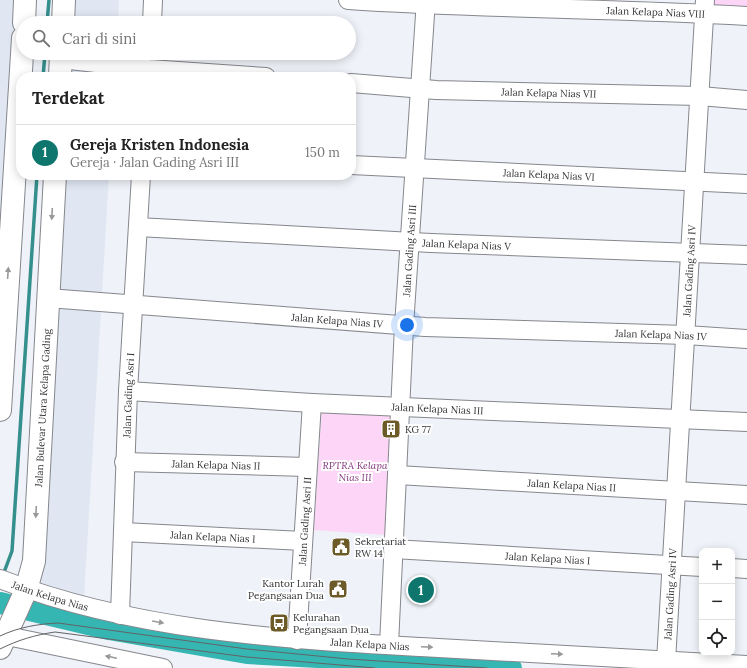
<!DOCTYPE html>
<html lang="id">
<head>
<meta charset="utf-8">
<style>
	:root { --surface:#fff; --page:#f2f2f2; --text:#222; --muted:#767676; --line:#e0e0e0; --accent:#0f766e }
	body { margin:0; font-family:Lora,serif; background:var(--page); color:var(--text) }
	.controls { position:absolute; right:12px; bottom:12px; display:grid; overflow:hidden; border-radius:8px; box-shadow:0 2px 10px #0003 }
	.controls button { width:36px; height:36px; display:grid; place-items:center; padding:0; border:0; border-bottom:1px solid var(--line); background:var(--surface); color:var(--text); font:20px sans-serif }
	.you { position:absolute; left:407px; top:325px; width:14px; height:14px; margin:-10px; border:3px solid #fff; border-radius:50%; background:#1a73e8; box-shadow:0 0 0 6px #1a73e833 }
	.badge { display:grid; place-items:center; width:26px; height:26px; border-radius:50%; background:var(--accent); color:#fff; font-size:13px; font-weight:700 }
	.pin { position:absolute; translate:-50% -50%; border:2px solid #fff; box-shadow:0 1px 4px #0006 }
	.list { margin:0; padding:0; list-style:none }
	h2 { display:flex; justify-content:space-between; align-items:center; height:52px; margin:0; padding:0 16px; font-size:17px }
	h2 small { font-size:13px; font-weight:400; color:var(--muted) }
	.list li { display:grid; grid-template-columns:26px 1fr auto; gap:12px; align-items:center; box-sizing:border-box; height:56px; padding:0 16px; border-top:1px solid var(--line) }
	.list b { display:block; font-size:15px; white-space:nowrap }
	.list p { margin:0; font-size:13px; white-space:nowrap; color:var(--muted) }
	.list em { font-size:13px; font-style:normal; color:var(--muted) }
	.icon { flex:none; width:22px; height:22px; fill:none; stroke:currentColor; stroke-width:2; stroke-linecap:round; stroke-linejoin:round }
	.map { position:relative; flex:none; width:747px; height:668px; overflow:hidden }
	.search { position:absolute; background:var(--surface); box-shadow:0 2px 10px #0003; left:16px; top:16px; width:340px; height:44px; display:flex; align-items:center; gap:10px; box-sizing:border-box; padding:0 14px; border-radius:22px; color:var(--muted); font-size:15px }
	.panel { position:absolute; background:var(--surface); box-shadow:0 2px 10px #0003; left:16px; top:72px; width:340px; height:108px; border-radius:16px }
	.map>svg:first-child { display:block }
	.built { fill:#e0e7f3 }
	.green { fill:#fdd5f7 }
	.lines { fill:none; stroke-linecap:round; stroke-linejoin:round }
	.stream { stroke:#358f8d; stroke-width:3.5 }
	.river { stroke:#36b6b3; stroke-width:22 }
	.minor-casing { stroke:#85878c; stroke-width:20 }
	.major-casing { stroke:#85878c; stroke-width:24 }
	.minor { stroke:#fff; stroke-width:18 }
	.major { stroke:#fff; stroke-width:22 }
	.tram { stroke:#626366; stroke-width:1 }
	.oneway { fill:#98999a }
	.labels { text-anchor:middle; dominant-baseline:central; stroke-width:4; stroke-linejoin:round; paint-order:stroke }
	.street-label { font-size:10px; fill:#323335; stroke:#fff }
	.poi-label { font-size:10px; fill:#323335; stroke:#fff; text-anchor:start }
	.park-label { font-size:10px; font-style:italic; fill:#81357b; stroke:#fff }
</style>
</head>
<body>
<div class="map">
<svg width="747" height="668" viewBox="0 0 747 668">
	<rect width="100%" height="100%" fill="#eff2f8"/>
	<!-- built -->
	<g class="built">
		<path d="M 0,0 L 20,0 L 0,346 Z"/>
		<path d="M 68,0 L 119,0 L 118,23 L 67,23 Z"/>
		<path d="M 65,53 L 116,53 L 115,77 L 64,77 Z"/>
		<path d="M 58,175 L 109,175 L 84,598 L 36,587 Z"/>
	</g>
	<!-- green -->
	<g class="green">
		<path d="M 708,0 L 747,0 L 747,10 L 708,8 Z"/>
		<path d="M 322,407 L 396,412 L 387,535 L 314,530 Z"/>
	</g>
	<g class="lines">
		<!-- stream -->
		<g class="stream">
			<path d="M 47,23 L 49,0"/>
			<path d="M 43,77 L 45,53"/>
			<path d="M 3,575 L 12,551 L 37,175"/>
			<path d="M 479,668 L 479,666"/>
		</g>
		<!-- river -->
		<path class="river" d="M 0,603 L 109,629 L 247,653 L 511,668"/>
		<defs>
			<g id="minor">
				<path id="s1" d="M 348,0 C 481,9 614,8 747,16"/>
				<path d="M 152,23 L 153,0"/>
				<path d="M 61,59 L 149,69 L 266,77"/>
				<path id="s2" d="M 351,83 L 436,90 L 700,96 L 747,100"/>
				<path id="s3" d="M 351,165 L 747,184"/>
				<path id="s4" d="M 138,227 L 431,243 L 747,255"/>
				<path id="s5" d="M 48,298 L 425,327 L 686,335 L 747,339"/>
				<path id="s6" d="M 128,391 L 312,403 L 747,422"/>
				<path id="s7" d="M 124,462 L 307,467"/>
				<path id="s8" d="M 397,475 L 747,495"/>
				<path id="s9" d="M 123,532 L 303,541"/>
				<path id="s10" d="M 393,549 L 702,567"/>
				<path d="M 732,568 L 747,569"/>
				<path id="s11" d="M 0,579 C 134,631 279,639 421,647 C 530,653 638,659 747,665"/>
				<path id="s12" d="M 120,615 L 128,391 L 141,175"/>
				<path d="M 7,636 L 163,668"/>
				<path id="s13" d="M 297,640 L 312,403"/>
				<path id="s14" d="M 389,645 L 404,326 L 426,0"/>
				<path id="s15" d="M 666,661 L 705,0"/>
			</g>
			<g id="major">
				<path d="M 24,23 L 25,0"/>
				<path d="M 63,23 L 64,0"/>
				<path d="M 60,77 L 61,53"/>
				<path d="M 0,410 L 23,38"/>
				<path id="s16" d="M 0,648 L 26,590 L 34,561 L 55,175"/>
			</g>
		</defs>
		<!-- minor casing -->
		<use href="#minor" class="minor-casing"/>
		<!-- major casing -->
		<use href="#major" class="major-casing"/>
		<!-- minor -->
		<use href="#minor" class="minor"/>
		<!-- major -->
		<use href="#major" class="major"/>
		<!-- tram -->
		<g class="tram">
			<path d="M 0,636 C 19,627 38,624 58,623 L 247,649 L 348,659 L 487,668"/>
			<path d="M 0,649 C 18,640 35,635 55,632 L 247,657 L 375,668"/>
		</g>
	</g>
	<!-- one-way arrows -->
	<defs><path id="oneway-solid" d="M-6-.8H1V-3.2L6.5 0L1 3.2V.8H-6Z"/></defs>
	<g class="oneway">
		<use href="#oneway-solid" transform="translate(52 214) rotate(93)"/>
		<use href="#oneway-solid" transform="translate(8 273) rotate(-86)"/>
		<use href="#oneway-solid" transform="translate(36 512) rotate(93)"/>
		<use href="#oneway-solid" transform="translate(158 622) rotate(10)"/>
		<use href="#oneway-solid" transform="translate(427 647) rotate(3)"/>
		<use href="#oneway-solid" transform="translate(557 654) rotate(3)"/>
		<use href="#oneway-solid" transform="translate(111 657) rotate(-168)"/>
	</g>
	<!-- icons -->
	<defs>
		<symbol id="building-square" viewBox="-11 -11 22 22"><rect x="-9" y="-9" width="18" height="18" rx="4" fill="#6d5a29" stroke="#fff"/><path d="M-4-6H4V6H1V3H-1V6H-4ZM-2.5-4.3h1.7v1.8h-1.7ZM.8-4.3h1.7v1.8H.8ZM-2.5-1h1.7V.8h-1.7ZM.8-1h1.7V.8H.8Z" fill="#fff"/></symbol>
		<symbol id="civic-square" viewBox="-11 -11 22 22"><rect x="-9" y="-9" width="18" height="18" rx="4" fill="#6d5a29" stroke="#fff"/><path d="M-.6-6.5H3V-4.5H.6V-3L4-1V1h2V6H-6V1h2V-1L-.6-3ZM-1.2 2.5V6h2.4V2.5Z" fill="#fff"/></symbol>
		<symbol id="bus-square" viewBox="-11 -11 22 22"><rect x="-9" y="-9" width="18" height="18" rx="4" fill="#6d5a29" stroke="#fff"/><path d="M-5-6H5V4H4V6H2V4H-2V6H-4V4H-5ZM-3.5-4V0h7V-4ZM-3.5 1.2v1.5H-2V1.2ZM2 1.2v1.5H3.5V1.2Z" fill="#fff"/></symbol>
	</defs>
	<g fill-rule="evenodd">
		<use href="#building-square" x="380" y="418" width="22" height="22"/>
		<use href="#civic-square" x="330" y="536" width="22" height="22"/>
		<use href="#civic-square" x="327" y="578" width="22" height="22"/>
		<use href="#bus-square" x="268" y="612" width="22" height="22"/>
	</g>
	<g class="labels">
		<!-- street labels -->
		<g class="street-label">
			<text stroke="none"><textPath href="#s1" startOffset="308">Jalan Kelapa Nias VIII</textPath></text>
			<text stroke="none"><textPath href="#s2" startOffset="198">Jalan Kelapa Nias VII</textPath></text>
			<text stroke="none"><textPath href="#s3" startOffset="198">Jalan Kelapa Nias VI</textPath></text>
			<text stroke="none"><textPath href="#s4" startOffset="329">Jalan Kelapa Nias V</textPath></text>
			<text stroke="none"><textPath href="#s14" startOffset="395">Jalan Gading Asri III</textPath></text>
			<text stroke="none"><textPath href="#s15" startOffset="391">Jalan Gading Asri IV</textPath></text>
			<text stroke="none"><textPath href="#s5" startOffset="290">Jalan Kelapa Nias IV</textPath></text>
			<text stroke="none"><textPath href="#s5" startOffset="614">Jalan Kelapa Nias IV</textPath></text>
			<text stroke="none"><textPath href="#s12" startOffset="220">Jalan Gading Asri I</textPath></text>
			<text stroke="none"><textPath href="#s16" startOffset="247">Jalan Bulevar Utara Kelapa Gading</textPath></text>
			<text stroke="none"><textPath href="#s6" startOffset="310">Jalan Kelapa Nias III</textPath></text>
			<text stroke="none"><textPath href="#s7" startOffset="92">Jalan Kelapa Nias II</textPath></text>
			<text stroke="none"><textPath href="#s8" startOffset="175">Jalan Kelapa Nias II</textPath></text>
			<text stroke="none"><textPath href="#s13" startOffset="119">Jalan Gading Asri II</textPath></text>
			<text stroke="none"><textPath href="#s9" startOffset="90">Jalan Kelapa Nias I</textPath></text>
			<text stroke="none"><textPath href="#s10" startOffset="155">Jalan Kelapa Nias I</textPath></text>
			<text stroke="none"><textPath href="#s15" startOffset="67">Jalan Gading Asri IV</textPath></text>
			<text stroke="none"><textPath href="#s11" startOffset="53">Jalan Kelapa Nias</textPath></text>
			<text stroke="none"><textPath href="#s11" startOffset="377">Jalan Kelapa Nias</textPath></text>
		</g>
		<!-- poi labels -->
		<g class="poi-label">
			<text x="405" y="429">KG 77</text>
			<text x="355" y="541">Sekretariat<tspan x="355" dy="12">RW 14</tspan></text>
			<text x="324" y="583" text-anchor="end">Kantor Lurah<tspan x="324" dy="12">Pegangsaan Dua</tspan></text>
			<text x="293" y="617">Kelurahan<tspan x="293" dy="12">Pegangsaan Dua</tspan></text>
		</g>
		<!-- park labels -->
		<g class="park-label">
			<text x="355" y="465">RPTRA Kelapa<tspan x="355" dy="12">Nias III</tspan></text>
		</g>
	</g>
</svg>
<div class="controls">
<button>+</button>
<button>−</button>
<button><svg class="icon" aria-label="locate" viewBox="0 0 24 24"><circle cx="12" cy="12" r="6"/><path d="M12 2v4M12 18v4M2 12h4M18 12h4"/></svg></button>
</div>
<div class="you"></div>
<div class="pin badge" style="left:421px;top:590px">1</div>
<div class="search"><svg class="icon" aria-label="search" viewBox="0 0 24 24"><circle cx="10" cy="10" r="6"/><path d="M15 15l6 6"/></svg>Cari di sini</div>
<section class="panel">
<h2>Terdekat<small></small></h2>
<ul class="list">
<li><span class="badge">1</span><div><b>Gereja Kristen Indonesia</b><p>Gereja · Jalan Gading Asri III</p></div><em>150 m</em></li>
</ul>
</section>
</div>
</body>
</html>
